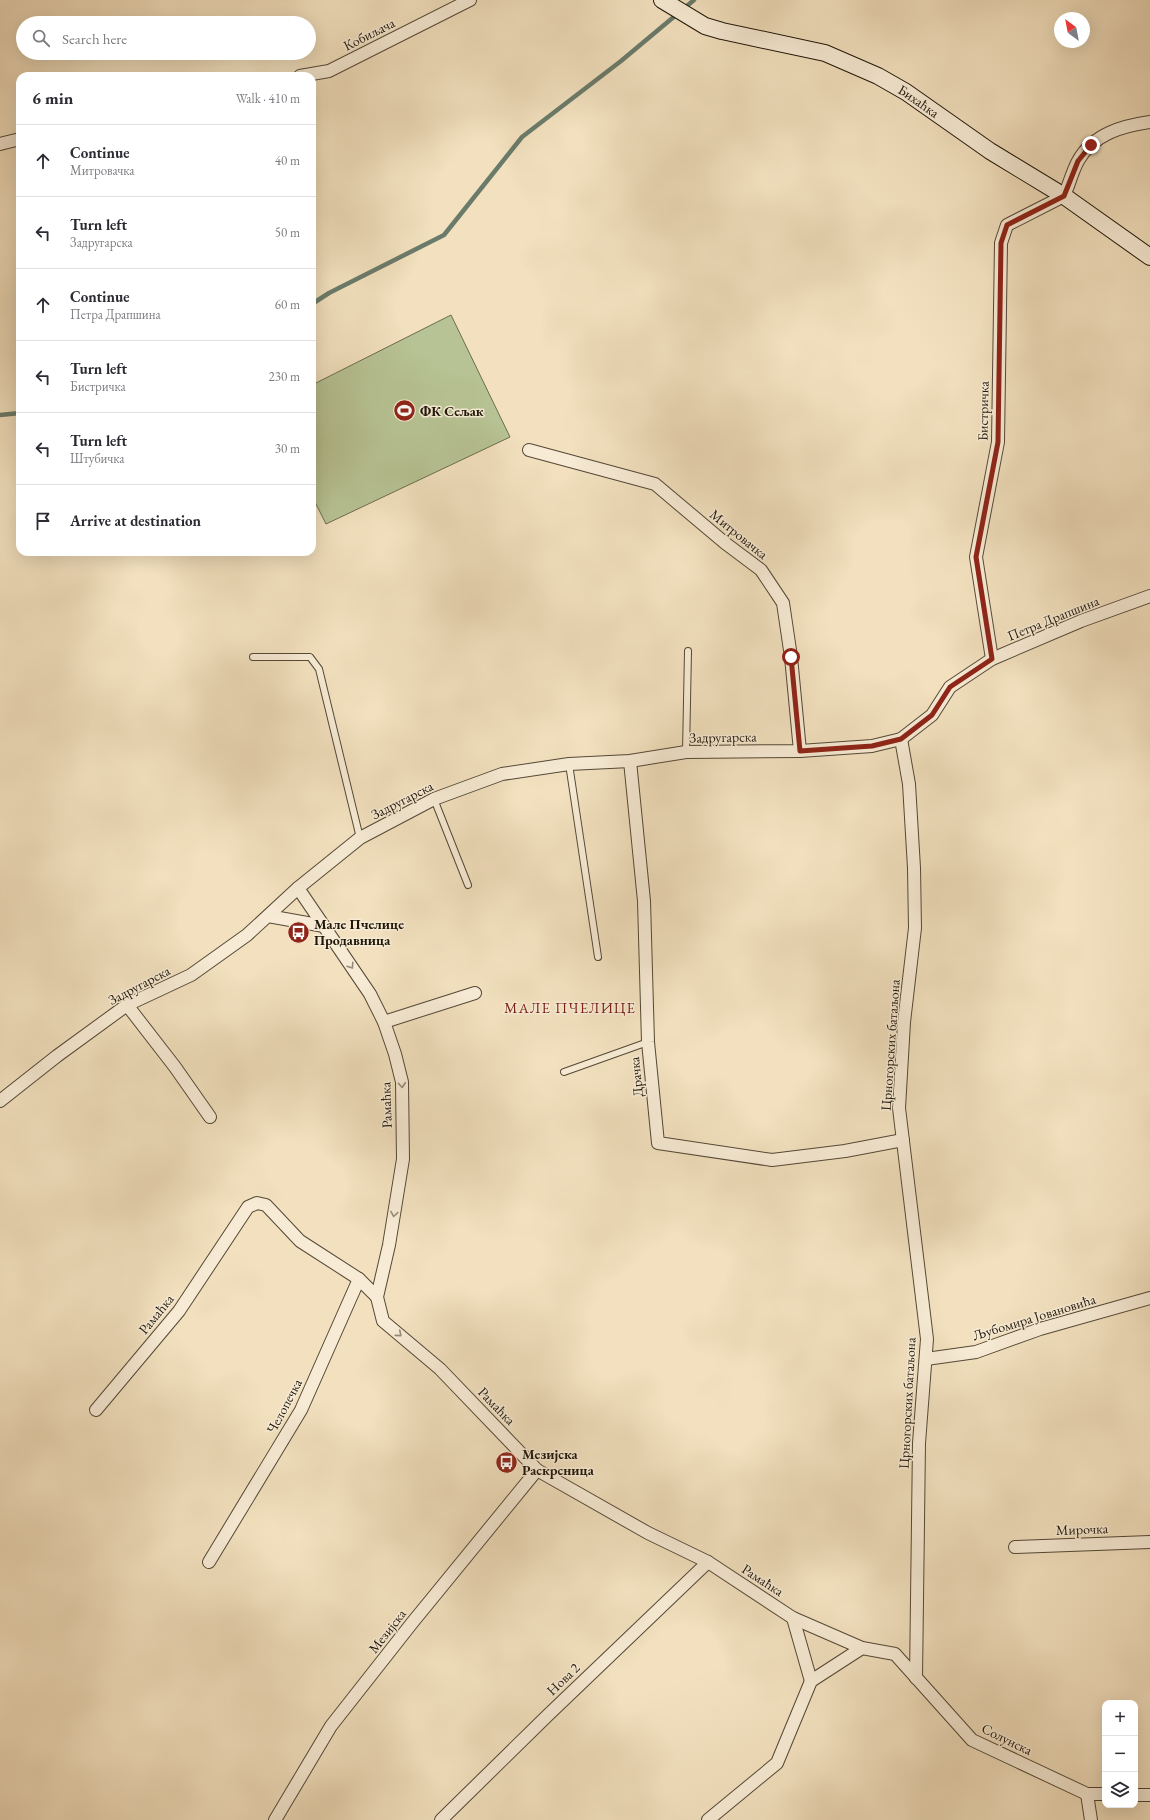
<!DOCTYPE html>
<html lang="en">
<head>
<meta charset="utf-8">
<style>
	:root { --surface:#fff; --page:#f2f2f3; --text:#2b2b33; --muted:#7c7c81; --line:#e1e1e2 }
	body { margin:0; font-family:"EB Garamond",serif; background:var(--page); color:var(--text) }
	.controls { position:absolute; right:12px; bottom:12px; display:grid; overflow:hidden; border-radius:8px; box-shadow:0 4px 16px #0002 }
	.controls button { width:36px; height:36px; display:grid; place-items:center; padding:0; border:0; border-bottom:1px solid var(--line); background:var(--surface); color:var(--text); font:20px sans-serif }
	.compass { position:absolute; left:1054px; top:12px; width:36px; height:36px; border-radius:50%; background:var(--surface); box-shadow:0 4px 16px #0002; rotate:328deg }
	.stop { position:absolute; width:12px; height:12px; margin:-9px; border:3px solid #8f2418; border-radius:50%; background:#fff }
	.stop.end { background:#8f2418; border-color:#fff; box-shadow:0 1px 4px #0008 }
	.list { margin:0; padding:0; list-style:none }
	h2 { display:flex; justify-content:space-between; align-items:center; height:52px; margin:0; padding:0 16px; font-size:17px }
	h2 small { font-size:13px; font-weight:400; color:var(--muted) }
	.list li { display:grid; grid-template-columns:26px 1fr auto; gap:12px; align-items:center; box-sizing:border-box; height:72px; padding:0 16px; border-top:1px solid var(--line) }
	.list b { display:block; font-size:15px; white-space:nowrap }
	.list p { margin:0; font-size:13px; white-space:nowrap; color:var(--muted) }
	.list em { font-size:13px; font-style:normal; color:var(--muted) }
	.icon { flex:none; width:22px; height:22px; fill:none; stroke:currentColor; stroke-width:2; stroke-linecap:round; stroke-linejoin:round }
	.map { position:relative; flex:none; width:1150px; height:1820px; overflow:hidden }
	.search { position:absolute; background:var(--surface); box-shadow:0 4px 16px #0002; left:16px; top:16px; width:300px; height:44px; display:flex; align-items:center; gap:10px; box-sizing:border-box; padding:0 14px; border-radius:22px; color:var(--muted); font-size:15px }
	.panel { position:absolute; background:var(--surface); box-shadow:0 4px 16px #0002; left:16px; top:72px; width:300px; height:484px; border-radius:12px }
	.map>svg:first-child { display:block }
	.green { fill:#b7c394; stroke:#6b6c4e }
	.lines { fill:none; stroke-linecap:round; stroke-linejoin:round }
	.stream { stroke:#6a7b6b; stroke-width:4.5 }
	.lane-casing { stroke:#544836; stroke-width:8 }
	.street-casing { stroke:#544836; stroke-width:14 }
	.secondary-casing { stroke:#1f1608; stroke-width:18 }
	.lane { stroke:#f7ebd5; stroke-width:6 }
	.street { stroke:#f7ebd5; stroke-width:12 }
	.secondary { stroke:#f7ebd5; stroke-width:16 }
	.oneway { stroke:#968b79 }
	.route { stroke:#8f2418; stroke-width:5 }
	.labels { text-anchor:middle; dominant-baseline:central; stroke-width:3; stroke-linejoin:round; paint-order:stroke }
	.street-label { font-size:14px; fill:#1f1608; stroke:#f7ebd5 }
	.poi-label { font-size:14px; font-weight:bold; fill:#1f1608; stroke:#f7ebd5; text-anchor:start }
	.neighbourhood-label { font-size:15px; letter-spacing:1px; fill:#7a1f14; stroke:#f7ebd5 }
</style>
</head>
<body>
<div class="map">
<svg width="1150" height="1820" viewBox="0 0 1150 1820">
	<rect width="100%" height="100%" fill="#f2e0be"/>
	<filter id="stains"><feTurbulence type="fractalNoise" baseFrequency=".005" numOctaves="4"/><feColorMatrix values="0 0 0 0 .2 0 0 0 0 .09 0 0 0 0 .02 0 0 0 .5 -.17"/></filter>
	<radialGradient id="worn" r=".72"><stop offset=".6" stop-color="#630" stop-opacity="0"/><stop offset="1" stop-color="#630" stop-opacity=".3"/></radialGradient>
	<!-- green -->
	<path class="green" d="M 451,315 L 510,437 L 326,524 L 312,496 L 312,385 Z"/>
	<g class="lines">
		<!-- stream -->
		<g class="stream">
			<path d="M 312,304 L 329,293 L 444,235 L 522,137 L 621,61 L 694,0"/>
			<path d="M 0,415 L 20,413"/>
		</g>
		<defs>
			<g id="lane">
				<path d="M 253,657 L 310,657 L 319,669 L 360,838"/>
				<path d="M 686,752 L 688,651"/>
				<path d="M 569,764 L 598,957"/>
				<path d="M 434,799 L 468,885"/>
				<path d="M 564,1072 L 648,1042"/>
			</g>
			<g id="street">
				<path d="M 300,76 L 329,71 L 470,0"/>
				<path d="M 0,144 L 20,139"/>
				<path d="M 529,450 L 655,484 L 725,543 L 761,570 L 783,603 L 791,657 L 800,751"/>
				<path d="M 992,659 L 976,557 L 998,442 L 1001,243 L 1007,225 L 1064,196 C 1069,185 1072,172 1078,161 C 1093,134 1122,126 1150,122"/>
				<path d="M 901,739 L 909,784 L 914,868 L 915,928 L 904,1022 L 899,1108 L 927,1339 L 919,1443 L 916,1678"/>
				<path d="M 630,761 L 644,901 L 648,1042 L 658,1143 L 772,1160 L 845,1151 L 903,1140"/>
				<path d="M 298,888 L 370,994 L 384,1022 L 395,1054 L 402,1082 L 403,1159 L 389,1245 L 377,1297 L 383,1321 L 440,1369 L 537,1470 L 648,1533 L 708,1562 L 793,1618 L 862,1648 L 895,1654 L 972,1740 L 1087,1794 L 1105,1794"/>
				<path d="M 268,916 L 324,926"/>
				<path d="M 127,1005 L 175,1067 L 210,1117"/>
				<path d="M 384,1022 L 475,993"/>
				<path d="M 0,1101 L 57,1056 L 127,1005 L 191,975 L 247,935 L 298,888 L 360,838 L 434,799 L 502,774 L 569,764 L 630,761 L 686,752 L 800,751 L 872,746 L 901,739 L 932,715 L 950,687 L 992,659 L 1081,621 L 1150,596"/>
				<path d="M 926,1359 L 976,1352 L 1040,1329 L 1150,1298"/>
				<path d="M 96,1410 L 179,1311 L 248,1207 L 257,1203 L 266,1205 L 300,1241 L 359,1279"/>
				<path d="M 1015,1547 L 1150,1542"/>
				<path d="M 209,1562 L 301,1410 L 359,1279 L 377,1297"/>
				<path d="M 793,1618 L 811,1681"/>
				<path d="M 1087,1794 L 1091,1820"/>
				<path d="M 1135,1795 L 1150,1795"/>
				<path d="M 275,1820 L 331,1726 L 412,1623 L 537,1470"/>
				<path d="M 441,1820 L 547,1716 L 708,1562"/>
				<path d="M 708,1820 L 777,1763 L 811,1681 L 862,1648"/>
			</g>
			<g id="secondary">
				<path id="s1" d="M 662,0 L 705,26 L 722,31 L 825,53 L 878,76 L 906,92 L 990,151 L 1064,196 L 1150,257"/>
			</g>
		</defs>
		<!-- lane casing -->
		<use href="#lane" class="lane-casing"/>
		<!-- street casing -->
		<use href="#street" class="street-casing"/>
		<!-- secondary casing -->
		<use href="#secondary" class="secondary-casing"/>
		<!-- lane -->
		<use href="#lane" class="lane"/>
		<!-- street -->
		<use href="#street" class="street"/>
		<!-- secondary -->
		<use href="#secondary" class="secondary"/>
	</g>
	<!-- one-way arrows -->
	<defs><path id="oneway-chevron" d="M-2-3.5L2.5 0L-2 3.5" fill="none" stroke-width="1.6" stroke-linecap="round" stroke-linejoin="round"/></defs>
	<g class="oneway">
		<use href="#oneway-chevron" transform="translate(351 966) rotate(56)"/>
		<use href="#oneway-chevron" transform="translate(402 1085) rotate(86)"/>
		<use href="#oneway-chevron" transform="translate(394 1214) rotate(99)"/>
		<use href="#oneway-chevron" transform="translate(399 1334) rotate(40)"/>
	</g>
	<g class="lines">
		<!-- route -->
		<path class="route" d="M 791,657 L 800,751 L 872,746 L 901,739 L 932,715 L 950,687 L 992,659 L 976,557 L 998,442 L 1001,243 L 1007,225 L 1064,196 L 1078,161 L 1091,145"/>
	</g>
	<!-- icons -->
	<defs>
		<symbol id="stadium-disc" viewBox="-11 -11 22 22"><circle r="9.5" fill="#8f2418" stroke="#f7ebd5"/><path d="M0-5a6.5 5 0 1 0 0 10a6.5 5 0 1 0 0-10ZM-3.5-1.8h7v3.6h-7Z" fill="#fff"/></symbol>
		<symbol id="bus-disc" viewBox="-11 -11 22 22"><circle r="9.5" fill="#8f2418" stroke="#f7ebd5"/><path d="M-5-6H5V4H4V6H2V4H-2V6H-4V4H-5ZM-3.5-4V0h7V-4ZM-3.5 1.2v1.5H-2V1.2ZM2 1.2v1.5H3.5V1.2Z" fill="#fff"/></symbol>
	</defs>
	<g fill-rule="evenodd">
		<use href="#stadium-disc" x="392" y="398" width="25" height="25"/>
		<use href="#bus-disc" x="286" y="920" width="25" height="25"/>
		<use href="#bus-disc" x="494" y="1450" width="25" height="25"/>
	</g>
	<g class="labels">
		<!-- street labels -->
		<g class="street-label">
			<text transform="translate(369 34) rotate(-27)">Кобиљача</text>
			<text stroke="none"><textPath href="#s1" startOffset="279">Бихаћка</textPath></text>
			<text transform="translate(983 411) rotate(-89)">Бистричка</text>
			<text transform="translate(739 534) rotate(39)">Митровачка</text>
			<text transform="translate(1053 618) rotate(-22)">Петра Драпшина</text>
			<text transform="translate(723 737) rotate(-1)">Задругарска</text>
			<text transform="translate(402 800) rotate(-27)">Задругарска</text>
			<text transform="translate(139 985) rotate(-28)">Задругарска</text>
			<text transform="translate(890 1045) rotate(-86)">Црногорских батаљона</text>
			<text transform="translate(636 1077) rotate(-96)">Драчка</text>
			<text transform="translate(386 1105) rotate(-92)">Рамаћка</text>
			<text transform="translate(156 1314) rotate(-51)">Рамаћка</text>
			<text transform="translate(1034 1317) rotate(-17)">Љубомира Јовановића</text>
			<text transform="translate(907 1403) rotate(-87)">Црногорских батаљона</text>
			<text transform="translate(284 1406) rotate(-62)">Челопечка</text>
			<text transform="translate(497 1406) rotate(46)">Рамаћка</text>
			<text transform="translate(1082 1529) rotate(-2)">Мирочка</text>
			<text transform="translate(763 1580) rotate(33)">Рамаћка</text>
			<text transform="translate(387 1631) rotate(-52)">Мезијска</text>
			<text transform="translate(563 1679) rotate(-44)">Нова 2</text>
			<text transform="translate(1007 1739) rotate(26)">Солунска</text>
		</g>
		<!-- poi labels -->
		<g class="poi-label">
			<text x="420" y="411">ФК Сељак</text>
			<text x="314" y="924">Мале Пчелице<tspan x="314" dy="16">Продавница</tspan></text>
			<text x="522" y="1454">Мезијска<tspan x="522" dy="16">Раскрсница</tspan></text>
		</g>
		<!-- neighbourhood labels -->
		<g class="neighbourhood-label">
			<text x="570" y="1007">МАЛЕ ПЧЕЛИЦЕ</text>
		</g>
	</g>
	<rect width="100%" height="100%" filter="url(#stains)"/>
	<rect width="100%" height="100%" fill="url(#worn)"/>
</svg>
<div class="controls">
<button>+</button>
<button>−</button>
<button><svg class="icon" aria-label="layers" viewBox="0 0 24 24"><path d="M12 4l9 5-9 5-9-5zM3 14l9 5 9-5"/></svg></button>
</div>
<svg class="compass" viewBox="-18 -18 36 36"><path d="M0-13l5 13h-10z" fill="#e53935"/><path d="M0 13l5-13h-10z" fill="#7c7c81"/></svg>
<div class="stop" style="left:791px;top:657px"></div>
<div class="stop end" style="left:1091px;top:145px"></div>
<div class="search"><svg class="icon" aria-label="search" viewBox="0 0 24 24"><circle cx="10" cy="10" r="6"/><path d="M15 15l6 6"/></svg>Search here</div>
<section class="panel">
<h2>6 min<small>Walk · 410 m</small></h2>
<ul class="list">
<li><svg class="icon" aria-label="ahead" viewBox="0 0 24 24"><path d="M12 20V5M6 11l6-6 6 6"/></svg><div><b>Continue</b><p>Митровачка</p></div><em>40 m</em></li>
<li><svg class="icon" aria-label="left" viewBox="0 0 24 24"><path d="M17 20v-9H6M10 6l-5 5 5 5"/></svg><div><b>Turn left</b><p>Задругарска</p></div><em>50 m</em></li>
<li><svg class="icon" aria-label="ahead" viewBox="0 0 24 24"><path d="M12 20V5M6 11l6-6 6 6"/></svg><div><b>Continue</b><p>Петра Драпшина</p></div><em>60 m</em></li>
<li><svg class="icon" aria-label="left" viewBox="0 0 24 24"><path d="M17 20v-9H6M10 6l-5 5 5 5"/></svg><div><b>Turn left</b><p>Бистричка</p></div><em>230 m</em></li>
<li><svg class="icon" aria-label="left" viewBox="0 0 24 24"><path d="M17 20v-9H6M10 6l-5 5 5 5"/></svg><div><b>Turn left</b><p>Штубичка</p></div><em>30 m</em></li>
<li><svg class="icon" aria-label="arrive" viewBox="0 0 24 24"><path d="M6 21V4h12l-3 4 3 4H6"/></svg><div><b>Arrive at destination</b></div></li>
</ul>
</section>
</div>
</body>
</html>
